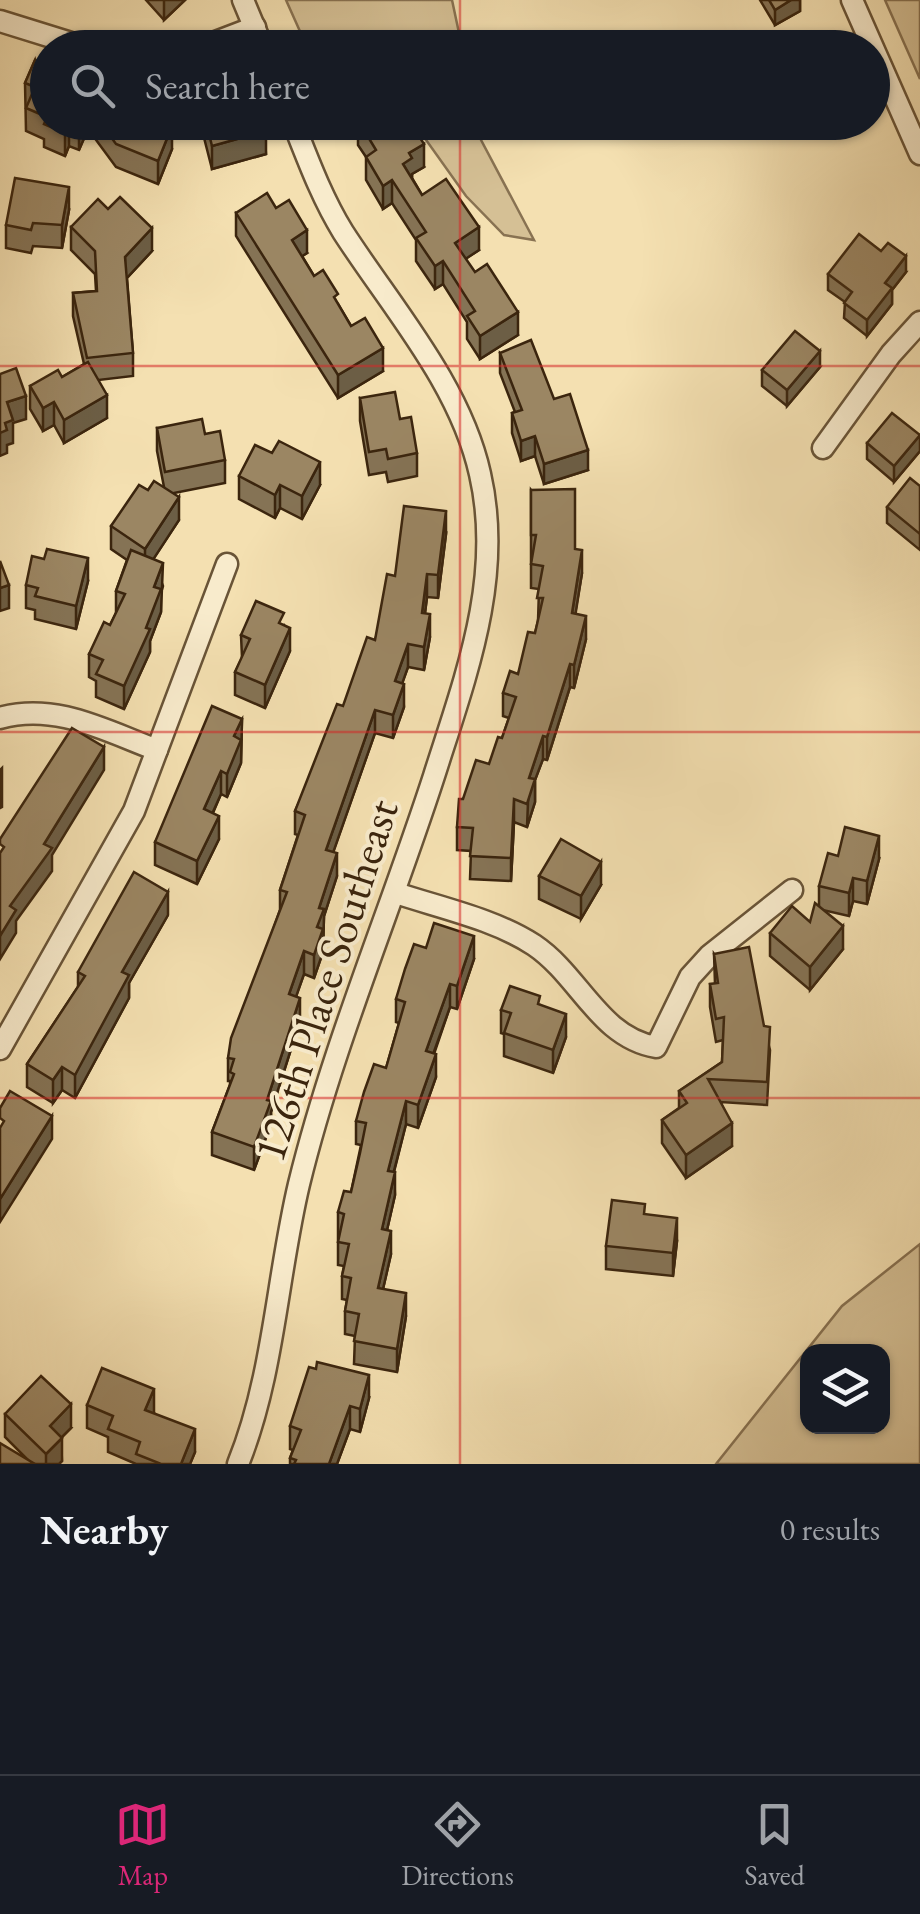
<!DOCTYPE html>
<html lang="en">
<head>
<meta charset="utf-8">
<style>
	:root { --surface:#171b24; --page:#242831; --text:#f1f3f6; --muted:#9ea1a6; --line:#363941; --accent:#db2777 }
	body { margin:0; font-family:"EB Garamond",serif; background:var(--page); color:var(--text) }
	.controls { position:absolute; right:30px; bottom:30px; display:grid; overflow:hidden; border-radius:20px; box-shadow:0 2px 8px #0004 }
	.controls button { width:90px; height:90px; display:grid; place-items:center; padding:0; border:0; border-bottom:2px solid var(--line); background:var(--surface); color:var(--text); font:50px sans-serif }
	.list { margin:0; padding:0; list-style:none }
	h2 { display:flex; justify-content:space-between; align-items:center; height:130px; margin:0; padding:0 40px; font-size:42px }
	h2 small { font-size:32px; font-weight:400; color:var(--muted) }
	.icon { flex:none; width:55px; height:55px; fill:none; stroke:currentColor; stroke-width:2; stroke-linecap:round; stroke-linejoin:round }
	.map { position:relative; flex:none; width:920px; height:1464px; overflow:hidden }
	.search { position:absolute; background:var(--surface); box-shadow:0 2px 8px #0004; left:30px; right:30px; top:30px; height:110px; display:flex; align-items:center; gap:25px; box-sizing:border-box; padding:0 35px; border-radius:55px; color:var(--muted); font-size:38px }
	.sheet { height:310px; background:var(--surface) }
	nav { display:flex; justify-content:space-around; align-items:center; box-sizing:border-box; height:140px; border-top:2px solid var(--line); background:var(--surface); font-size:28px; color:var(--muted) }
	nav a { display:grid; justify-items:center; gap:5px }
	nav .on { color:var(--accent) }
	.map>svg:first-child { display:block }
	.green { fill:#d5c095; stroke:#887252; stroke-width:2.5; fill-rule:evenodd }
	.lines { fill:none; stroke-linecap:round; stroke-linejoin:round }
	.minor-casing { stroke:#695437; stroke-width:25 }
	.minor { stroke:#f8ebcc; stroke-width:20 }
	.wall { fill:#857355; stroke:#3b250e; stroke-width:2.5 }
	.shaded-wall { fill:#6c5e45; stroke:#3b250e; stroke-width:2.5 }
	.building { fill:#9b8663; stroke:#3b250e; stroke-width:2.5 }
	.grid { fill:none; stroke:#d62828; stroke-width:2.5; stroke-opacity:0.55 }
	.labels { text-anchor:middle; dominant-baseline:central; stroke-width:8; stroke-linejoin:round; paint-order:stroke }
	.street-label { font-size:45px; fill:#3b250e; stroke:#f8ebcc }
</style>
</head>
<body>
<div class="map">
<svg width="920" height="1464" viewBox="0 0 920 1464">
	<rect width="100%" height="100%" fill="#f4e0b1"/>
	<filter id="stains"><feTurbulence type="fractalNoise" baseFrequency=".002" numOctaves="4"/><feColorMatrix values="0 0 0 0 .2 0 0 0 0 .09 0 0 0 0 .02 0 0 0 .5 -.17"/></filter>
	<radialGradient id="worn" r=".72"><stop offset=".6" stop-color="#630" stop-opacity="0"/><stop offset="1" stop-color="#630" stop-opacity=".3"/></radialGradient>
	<!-- green -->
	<g class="green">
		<path d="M 286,0 L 452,0 L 459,33 L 454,47 L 307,47 Z"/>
		<path d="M 885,0 L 920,0 L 920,79 Z"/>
		<path d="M 414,123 L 472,123 L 534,240 L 504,235 L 466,196 Z"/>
		<path d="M 920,1244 L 920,1464 L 716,1464 L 842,1306 ZM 808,1352 L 882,1352 L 882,1426 L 808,1426 Z"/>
	</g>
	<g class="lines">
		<defs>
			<g id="minor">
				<path d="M 243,0 L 263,48"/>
				<path d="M 852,0 L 920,154"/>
				<path d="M 0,21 L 87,48"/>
				<path d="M 200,48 L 255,27"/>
				<path d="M 823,448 L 891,354 L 920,322"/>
				<path d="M 0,718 C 55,702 106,731 157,750"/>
				<path d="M 396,893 C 441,908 494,919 534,945 C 580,976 599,1037 656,1047 L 690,977 L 710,955 L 792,890"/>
				<path d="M 0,1049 L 134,811 L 227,564"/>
				<path d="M 238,1464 C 274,1375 277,1276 299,1184 C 333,1045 390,912 434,776 C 465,678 504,578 480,474 C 460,384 392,308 343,232 C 322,198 308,160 293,122"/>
			</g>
		</defs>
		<!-- minor casing -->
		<use href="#minor" class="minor-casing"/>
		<!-- minor -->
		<use href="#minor" class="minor"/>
	</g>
	<!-- wall -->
	<g class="wall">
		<path d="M 146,0 L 185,0 L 164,20 Z"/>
		<path d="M 760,0 L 800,0 L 800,11 L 775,25 Z"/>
		<path d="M 35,60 L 48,122 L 133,122 L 139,132 L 172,149 L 158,184 L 116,167 L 88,129 L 79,150 L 69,146 L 65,156 L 44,147 L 44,139 L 26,131 L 25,83 Z"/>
		<path d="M 200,122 L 264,122 L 266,154 L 212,169 Z"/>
		<path d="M 358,122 L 424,167 L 412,174 L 412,178 L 422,195 L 479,250 L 465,259 L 518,335 L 480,359 L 467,339 L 467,322 L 443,284 L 435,289 L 416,261 L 416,240 L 392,203 L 383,209 L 366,180 L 366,157 L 358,145 Z"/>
		<path d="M 69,210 L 62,248 L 33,246 L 31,253 L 6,248 L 6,225 Z"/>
		<path d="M 236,213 L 307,253 L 302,256 L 314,276 L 338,304 L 351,326 L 383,371 L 338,398 L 236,236 Z"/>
		<path d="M 71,227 L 152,251 L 127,278 L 133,353 L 133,376 L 98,380 L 107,418 L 64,443 L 54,425 L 43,431 L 30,409 L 30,386 L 62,377 L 84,364 L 73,316 L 73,293 L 96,291 L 95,274 L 71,250 Z"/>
		<path d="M 906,272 L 892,290 L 892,304 L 867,336 L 844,318 L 845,302 L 828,290 L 828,274 Z"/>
		<path d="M 500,353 L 554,399 L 588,470 L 544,484 L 535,456 L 521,461 L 512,433 L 512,413 L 515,412 L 500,373 Z"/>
		<path d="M 820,367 L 787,406 L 762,386 L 762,370 Z"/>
		<path d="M 360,398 L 400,419 L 417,453 L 417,476 L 388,482 L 386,472 L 369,475 L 360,421 Z"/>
		<path d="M 157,428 L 205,434 L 225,460 L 225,483 L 174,493 L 179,520 L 153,559 L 163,586 L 161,593 L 161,612 L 150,641 L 150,652 L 124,709 L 96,697 L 96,681 L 89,677 L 89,654 L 110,625 L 116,613 L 116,591 L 127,560 L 111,549 L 111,526 L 148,490 L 164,487 L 157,451 Z"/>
		<path d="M 867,443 L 920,451 L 894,482 L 867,459 Z"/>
		<path d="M 239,476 L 320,485 L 302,519 L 280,508 L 275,518 L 239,499 Z"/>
		<path d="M 920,486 L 920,550 L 887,523 L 887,507 Z"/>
		<path d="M 531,490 L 575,549 L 582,573 L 575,614 L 586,639 L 574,688 L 570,687 L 547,760 L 543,759 L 535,780 L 535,802 L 527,827 L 514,822 L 511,881 L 470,879 L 471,851 L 457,850 L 457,827 L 463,799 L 489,764 L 502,738 L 509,718 L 503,716 L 503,693 L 518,674 L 535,633 L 538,621 L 539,589 L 531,588 Z"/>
		<path d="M 446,534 L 438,598 L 427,597 L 425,613 L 430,637 L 424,670 L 408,667 L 402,683 L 404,707 L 393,738 L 375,733 L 333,852 L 337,876 L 324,916 L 323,952 L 314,978 L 304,974 L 296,996 L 300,1021 L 271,1112 L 271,1124 L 254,1170 L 212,1155 L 212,1132 L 230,1085 L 230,1081 L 228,1081 L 228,1058 L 280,910 L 280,890 L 298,835 L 295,834 L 295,811 L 375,640 L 395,576 Z"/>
		<path d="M 88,581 L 76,629 L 35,619 L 35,610 L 26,608 L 26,585 Z"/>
		<path d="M 284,625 L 290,651 L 265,708 L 235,695 L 235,672 L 242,658 L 241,635 Z"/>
		<path d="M 242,719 L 241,763 L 227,797 L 221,794 L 213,813 L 219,839 L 197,884 L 155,865 L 155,842 Z"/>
		<path d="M 879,859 L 867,904 L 853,901 L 849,916 L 823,910 L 843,949 L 810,990 L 770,956 L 770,933 L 810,922 L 819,907 L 819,886 Z"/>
		<path d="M 539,876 L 601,885 L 581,919 L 539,899 Z"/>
		<path d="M 168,915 L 129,983 L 129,998 L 75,1098 L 62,1090 L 53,1103 L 27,1087 L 27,1064 L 78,987 L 78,972 Z"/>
		<path d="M 426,948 L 474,959 L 457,1009 L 450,1007 L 434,1054 L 436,1077 L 418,1128 L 406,1124 L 394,1172 L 395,1195 L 387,1230 L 391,1254 L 383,1289 L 406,1316 L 397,1372 L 354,1364 L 355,1336 L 345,1334 L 345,1311 L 347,1300 L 342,1299 L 342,1276 L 344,1266 L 338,1265 L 338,1212 L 351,1192 L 361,1145 L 356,1144 L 356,1121 L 386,1068 L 399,1023 L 396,1022 L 396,999 Z"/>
		<path d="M 714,954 L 764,1026 L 770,1050 L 767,1105 L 721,1102 L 732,1146 L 686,1178 L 662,1143 L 662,1120 L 679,1108 L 679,1091 L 722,1062 L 723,1040 L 716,1042 L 710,1007 L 710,984 L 715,984 Z"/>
		<path d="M 540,1005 L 566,1037 L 553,1073 L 504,1056 L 504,1034 L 501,1033 L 501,1010 Z"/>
		<path d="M 677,1241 L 673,1276 L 606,1269 L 606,1246 Z"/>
		<path d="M 369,1398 L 360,1432 L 350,1429 L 337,1464 L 290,1464 L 290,1458 L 293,1450 L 290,1449 L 290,1426 Z"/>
		<path d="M 87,1405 L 154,1413 L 195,1452 L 190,1464 L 136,1464 L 108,1452 L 108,1437 L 87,1428 Z"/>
		<path d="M 5,1414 L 71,1428 L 61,1438 L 62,1461 L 59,1464 L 0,1464 L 27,1459 L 5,1437 Z"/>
	</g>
	<!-- shaded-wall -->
	<g class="shaded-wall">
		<path d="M 164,0 L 185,0 L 164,20 Z"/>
		<path d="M 791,0 L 800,0 L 800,11 L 775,25 L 775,10 Z"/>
		<path d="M 81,122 L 88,122 L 88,129 L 79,150 L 79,127 Z"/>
		<path d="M 69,123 L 69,146 L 65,156 L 65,133 Z"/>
		<path d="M 172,126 L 172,149 L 158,184 L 158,161 Z"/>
		<path d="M 266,131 L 266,154 L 212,169 L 212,146 Z"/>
		<path d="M 424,144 L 424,167 L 412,174 L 412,181 L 403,164 L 409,153 Z"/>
		<path d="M 392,180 L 392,203 L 383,209 L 383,186 Z"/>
		<path d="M 69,187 L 69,210 L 62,248 L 62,225 Z"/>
		<path d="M 479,227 L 479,250 L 455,266 L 455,243 Z"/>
		<path d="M 152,228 L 152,251 L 125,280 L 125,257 Z"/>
		<path d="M 307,230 L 307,253 L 292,263 L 292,240 Z"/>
		<path d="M 906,256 L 906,272 L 892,290 L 892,304 L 867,336 L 867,320 L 885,283 Z"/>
		<path d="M 443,261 L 443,284 L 435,289 L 435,266 Z"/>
		<path d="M 518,312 L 518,335 L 480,359 L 480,336 Z"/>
		<path d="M 383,348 L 383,371 L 338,398 L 338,375 Z"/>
		<path d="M 820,351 L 820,367 L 787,406 L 787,390 Z"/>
		<path d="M 107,395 L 107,418 L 64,443 L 64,420 Z"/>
		<path d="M 26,396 L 26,419 L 13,423 L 13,443 L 7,445 L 7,453 L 0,456 L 0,433 L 7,402 Z"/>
		<path d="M 54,402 L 54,425 L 43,431 L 43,408 Z"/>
		<path d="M 920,435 L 920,451 L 894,482 L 894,466 Z"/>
		<path d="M 535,436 L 535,456 L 521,461 L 521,441 Z"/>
		<path d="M 588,450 L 588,470 L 544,484 L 544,464 Z"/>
		<path d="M 320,462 L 320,485 L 302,519 L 302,496 Z"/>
		<path d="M 280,485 L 280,508 L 275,518 L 275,495 Z"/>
		<path d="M 179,497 L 179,520 L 145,572 L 145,549 Z"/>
		<path d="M 446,511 L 446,534 L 438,598 L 438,575 Z"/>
		<path d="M 582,550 L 582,573 L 572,636 L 572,613 Z"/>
		<path d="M 88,558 L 88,581 L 76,629 L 76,606 Z"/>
		<path d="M 163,563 L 161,612 L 150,641 L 150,652 L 124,709 L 124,686 L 146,628 L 154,587 Z"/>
		<path d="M 427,574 L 427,597 L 422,636 L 422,613 Z"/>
		<path d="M 9,585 L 9,608 L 0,611 L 0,588 Z"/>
		<path d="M 430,614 L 430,637 L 424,670 L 424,647 Z"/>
		<path d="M 586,616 L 586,639 L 574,688 L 574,665 Z"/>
		<path d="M 290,628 L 290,651 L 265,708 L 265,685 Z"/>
		<path d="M 408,644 L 408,667 L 395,704 L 395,681 Z"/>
		<path d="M 570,664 L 570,687 L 547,760 L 547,737 Z"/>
		<path d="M 404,684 L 404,707 L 393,738 L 393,715 Z"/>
		<path d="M 375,710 L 375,733 L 326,873 L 326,850 Z"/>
		<path d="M 242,719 L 241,763 L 227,797 L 227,774 L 234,736 Z"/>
		<path d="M 543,736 L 543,759 L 535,780 L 535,802 L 527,827 L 529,778 Z"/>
		<path d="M 104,747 L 104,770 L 52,855 L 52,871 L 16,921 L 16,933 L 0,959 L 0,936 L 10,906 L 44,844 Z"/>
		<path d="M 2,768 L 2,807 L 0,808 L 0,770 Z"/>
		<path d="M 221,771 L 221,794 L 204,832 L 204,809 Z"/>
		<path d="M 514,799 L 514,822 L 511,881 L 511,858 Z"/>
		<path d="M 219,816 L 219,839 L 197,884 L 197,861 Z"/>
		<path d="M 879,836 L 879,859 L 867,904 L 867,881 Z"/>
		<path d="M 337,853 L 337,876 L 324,916 L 323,952 L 314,978 L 314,955 L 319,908 Z"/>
		<path d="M 601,862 L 601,885 L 581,919 L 581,896 Z"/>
		<path d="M 853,878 L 853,901 L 849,916 L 849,893 Z"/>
		<path d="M 168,892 L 168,915 L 129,983 L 129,998 L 75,1098 L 75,1075 L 122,972 Z"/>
		<path d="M 843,926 L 843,949 L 810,990 L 810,967 Z"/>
		<path d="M 474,936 L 474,959 L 457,1009 L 457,986 Z"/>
		<path d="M 304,951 L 304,974 L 289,1017 L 289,994 Z"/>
		<path d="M 450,984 L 450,1007 L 426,1074 L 426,1051 Z"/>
		<path d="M 300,998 L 300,1021 L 271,1112 L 271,1124 L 254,1170 L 254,1147 L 267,1100 Z"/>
		<path d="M 566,1014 L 566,1037 L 553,1073 L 553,1050 Z"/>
		<path d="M 436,1054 L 436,1077 L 418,1128 L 418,1105 Z"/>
		<path d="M 62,1067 L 62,1090 L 53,1103 L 53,1080 Z"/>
		<path d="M 406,1101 L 406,1124 L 388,1194 L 388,1171 Z"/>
		<path d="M 52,1116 L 52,1139 L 0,1222 L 0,1199 Z"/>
		<path d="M 732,1123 L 732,1146 L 686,1178 L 686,1155 Z"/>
		<path d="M 395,1172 L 395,1195 L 382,1252 L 382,1229 Z"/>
		<path d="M 677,1218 L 677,1241 L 673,1276 L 673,1253 Z"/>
		<path d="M 391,1231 L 391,1254 L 378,1311 L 378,1288 Z"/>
		<path d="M 406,1293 L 406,1316 L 397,1372 L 397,1349 Z"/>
		<path d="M 369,1375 L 369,1398 L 360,1432 L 360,1409 Z"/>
		<path d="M 154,1389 L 154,1412 L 145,1433 L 145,1410 Z"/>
		<path d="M 71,1404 L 71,1428 L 50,1449 L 50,1426 Z"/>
		<path d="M 350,1406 L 350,1429 L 337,1464 L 329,1464 Z"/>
		<path d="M 195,1429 L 195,1452 L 190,1464 L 181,1464 Z"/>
		<path d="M 62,1438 L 62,1461 L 59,1464 L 46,1464 L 46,1454 Z"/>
	</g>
	<!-- building -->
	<g class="building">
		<path d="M 769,0 L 791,0 L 775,10 Z"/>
		<path d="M 35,60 L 48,65 L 48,122 L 81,122 L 79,127 L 69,123 L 65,133 L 44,124 L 47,117 L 26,108 L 35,87 L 25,83 Z"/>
		<path d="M 100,122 L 133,122 L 139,132 L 143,122 L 162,122 L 172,126 L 158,161 L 116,144 Z"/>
		<path d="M 206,122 L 264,122 L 266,131 L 212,146 Z"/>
		<path d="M 359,122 L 410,122 L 424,144 L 409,153 L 412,158 L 403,164 L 422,195 L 446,179 L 479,227 L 455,243 L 475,272 L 487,264 L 518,312 L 480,336 L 467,316 L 475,311 L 443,261 L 435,266 L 416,238 L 426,232 L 392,180 L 383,186 L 366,157 L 376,150 Z"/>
		<path d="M 15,178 L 69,187 L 62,225 L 33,223 L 31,230 L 6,225 Z"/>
		<path d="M 267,193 L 276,208 L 289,200 L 307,230 L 292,240 L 314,276 L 323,270 L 338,294 L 334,297 L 351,326 L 365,318 L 383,348 L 338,375 L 236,213 Z"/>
		<path d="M 120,197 L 152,228 L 125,257 L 133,353 L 87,358 L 73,293 L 97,291 L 95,251 L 71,227 L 98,199 L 108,209 Z"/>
		<path d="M 859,234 L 881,251 L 888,243 L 906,256 L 885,283 L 892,288 L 867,320 L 844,303 L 852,292 L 828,274 Z"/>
		<path d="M 795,331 L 820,351 L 787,390 L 762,370 Z"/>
		<path d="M 531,340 L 554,399 L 570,394 L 588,450 L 544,464 L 535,436 L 521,441 L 512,413 L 522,410 L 500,353 Z"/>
		<path d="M 88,362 L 107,395 L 64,420 L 54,402 L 43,408 L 30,386 L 58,370 L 62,377 Z"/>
		<path d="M 16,368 L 26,396 L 7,402 L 13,420 L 5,423 L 7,430 L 0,433 L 0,374 Z"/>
		<path d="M 395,392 L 400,419 L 411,417 L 417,453 L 388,459 L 386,449 L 369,452 L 360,398 Z"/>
		<path d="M 892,413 L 920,435 L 894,466 L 867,443 Z"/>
		<path d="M 202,419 L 205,434 L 220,431 L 225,460 L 165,472 L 157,428 Z"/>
		<path d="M 279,441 L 320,462 L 302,496 L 280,485 L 275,495 L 239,476 L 255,445 L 272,453 Z"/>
		<path d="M 910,478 L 920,486 L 920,534 L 887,507 Z"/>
		<path d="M 154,481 L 179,497 L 145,549 L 111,526 L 139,485 L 148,490 Z"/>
		<path d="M 575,489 L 575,549 L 582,550 L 572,613 L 586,616 L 574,665 L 570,664 L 547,737 L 543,736 L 529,778 L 535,779 L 527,804 L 514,799 L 511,858 L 470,856 L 473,828 L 457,827 L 459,799 L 463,799 L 476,760 L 489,764 L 498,737 L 502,738 L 516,697 L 503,693 L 510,671 L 518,674 L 528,632 L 535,633 L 543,598 L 537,598 L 543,566 L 531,564 L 536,535 L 531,535 L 531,490 Z"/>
		<path d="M 404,506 L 446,511 L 438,575 L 427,574 L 422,613 L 430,614 L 424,647 L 408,644 L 395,681 L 404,684 L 393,715 L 375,710 L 326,850 L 337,853 L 319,908 L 324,909 L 317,927 L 323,929 L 314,955 L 304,951 L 289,994 L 300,998 L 267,1100 L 271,1101 L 254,1147 L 212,1132 L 234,1074 L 230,1072 L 234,1059 L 228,1058 L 231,1038 L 287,892 L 280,890 L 305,815 L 295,811 L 337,704 L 343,706 L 367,637 L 375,640 L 387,574 L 395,576 Z"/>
		<path d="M 47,549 L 88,558 L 76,606 L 35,596 L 38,588 L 26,585 L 32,556 L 44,559 Z"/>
		<path d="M 131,550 L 163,563 L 154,587 L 161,589 L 146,628 L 150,629 L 124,686 L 96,674 L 103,660 L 89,654 L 104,622 L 110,625 L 125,594 L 116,591 Z"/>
		<path d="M 0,561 L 9,585 L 0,588 Z"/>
		<path d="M 256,601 L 284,613 L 279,623 L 290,628 L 265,685 L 235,672 L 250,639 L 241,635 Z"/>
		<path d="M 212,706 L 242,719 L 234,736 L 241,740 L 227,774 L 221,771 L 204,809 L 219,816 L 197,861 L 155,842 Z"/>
		<path d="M 72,728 L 104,747 L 44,844 L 52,848 L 10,906 L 16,910 L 0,936 L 0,853 L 4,847 L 0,844 L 0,839 Z"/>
		<path d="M 845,827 L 879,836 L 867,881 L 853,878 L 849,893 L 819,886 L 828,853 L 838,856 Z"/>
		<path d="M 561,839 L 601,862 L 581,896 L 539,876 Z"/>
		<path d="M 134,872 L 168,892 L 122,972 L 129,975 L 75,1075 L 62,1067 L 53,1080 L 27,1064 L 85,976 L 78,972 Z"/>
		<path d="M 815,903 L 843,926 L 810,967 L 770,933 L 792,906 L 810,922 Z"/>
		<path d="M 434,923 L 474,936 L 457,986 L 450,984 L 426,1051 L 436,1054 L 418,1105 L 406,1101 L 388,1171 L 395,1172 L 382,1229 L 391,1231 L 378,1288 L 406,1293 L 397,1349 L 354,1341 L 359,1314 L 345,1311 L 351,1278 L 342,1276 L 349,1244 L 338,1242 L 344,1214 L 338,1212 L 344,1191 L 351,1192 L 360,1153 L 366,1123 L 356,1121 L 364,1092 L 374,1064 L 386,1068 L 405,1002 L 396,999 L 405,969 L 414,944 L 426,948 Z"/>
		<path d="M 749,947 L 764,1026 L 770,1027 L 767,1082 L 708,1079 L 732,1123 L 686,1155 L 662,1120 L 687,1103 L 679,1091 L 722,1062 L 724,1017 L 716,1019 L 710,984 L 718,983 L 714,954 Z"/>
		<path d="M 510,986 L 540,996 L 538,1004 L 566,1014 L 553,1050 L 504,1033 L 511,1013 L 501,1010 Z"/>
		<path d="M 10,1091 L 52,1116 L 0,1199 L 0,1128 L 4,1121 L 0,1118 L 0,1108 Z"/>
		<path d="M 612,1200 L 645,1204 L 644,1214 L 677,1218 L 673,1253 L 606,1246 Z"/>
		<path d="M 317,1362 L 369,1375 L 360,1409 L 350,1406 L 329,1464 L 294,1464 L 296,1460 L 290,1458 L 301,1430 L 290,1426 L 309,1367 L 316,1369 Z"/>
		<path d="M 102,1368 L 154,1389 L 145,1410 L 195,1429 L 181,1464 L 161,1464 L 136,1454 L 140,1442 L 108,1429 L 113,1416 L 87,1405 Z"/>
		<path d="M 41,1376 L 71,1404 L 50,1426 L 62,1438 L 46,1454 L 5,1414 Z"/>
		<path d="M 0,1443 L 35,1464 L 0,1464 Z"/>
	</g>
	<!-- grid -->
	<path class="grid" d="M 460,0 L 460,48M 460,122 L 460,1464M 0,366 L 920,366M 0,732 L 920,732M 0,1098 L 920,1098"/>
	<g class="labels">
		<!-- street labels -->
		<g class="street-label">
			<text transform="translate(325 980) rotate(-72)">126th Place Southeast</text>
		</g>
	</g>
	<rect width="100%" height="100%" filter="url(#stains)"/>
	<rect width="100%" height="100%" fill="url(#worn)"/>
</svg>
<div class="controls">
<button><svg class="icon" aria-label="layers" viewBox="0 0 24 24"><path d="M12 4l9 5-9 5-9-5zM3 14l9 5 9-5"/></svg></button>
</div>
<div class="search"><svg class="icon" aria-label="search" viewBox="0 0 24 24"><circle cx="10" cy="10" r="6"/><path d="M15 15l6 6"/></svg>Search here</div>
</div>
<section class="sheet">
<h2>Nearby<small>0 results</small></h2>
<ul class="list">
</ul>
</section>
<nav>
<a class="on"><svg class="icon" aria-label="map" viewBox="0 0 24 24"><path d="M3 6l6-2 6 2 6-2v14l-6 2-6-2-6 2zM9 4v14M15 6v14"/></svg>Map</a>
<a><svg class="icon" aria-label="directions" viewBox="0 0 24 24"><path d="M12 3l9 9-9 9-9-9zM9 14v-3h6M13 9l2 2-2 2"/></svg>Directions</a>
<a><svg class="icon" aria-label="saved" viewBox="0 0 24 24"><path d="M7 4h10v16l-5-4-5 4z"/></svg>Saved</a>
</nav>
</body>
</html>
